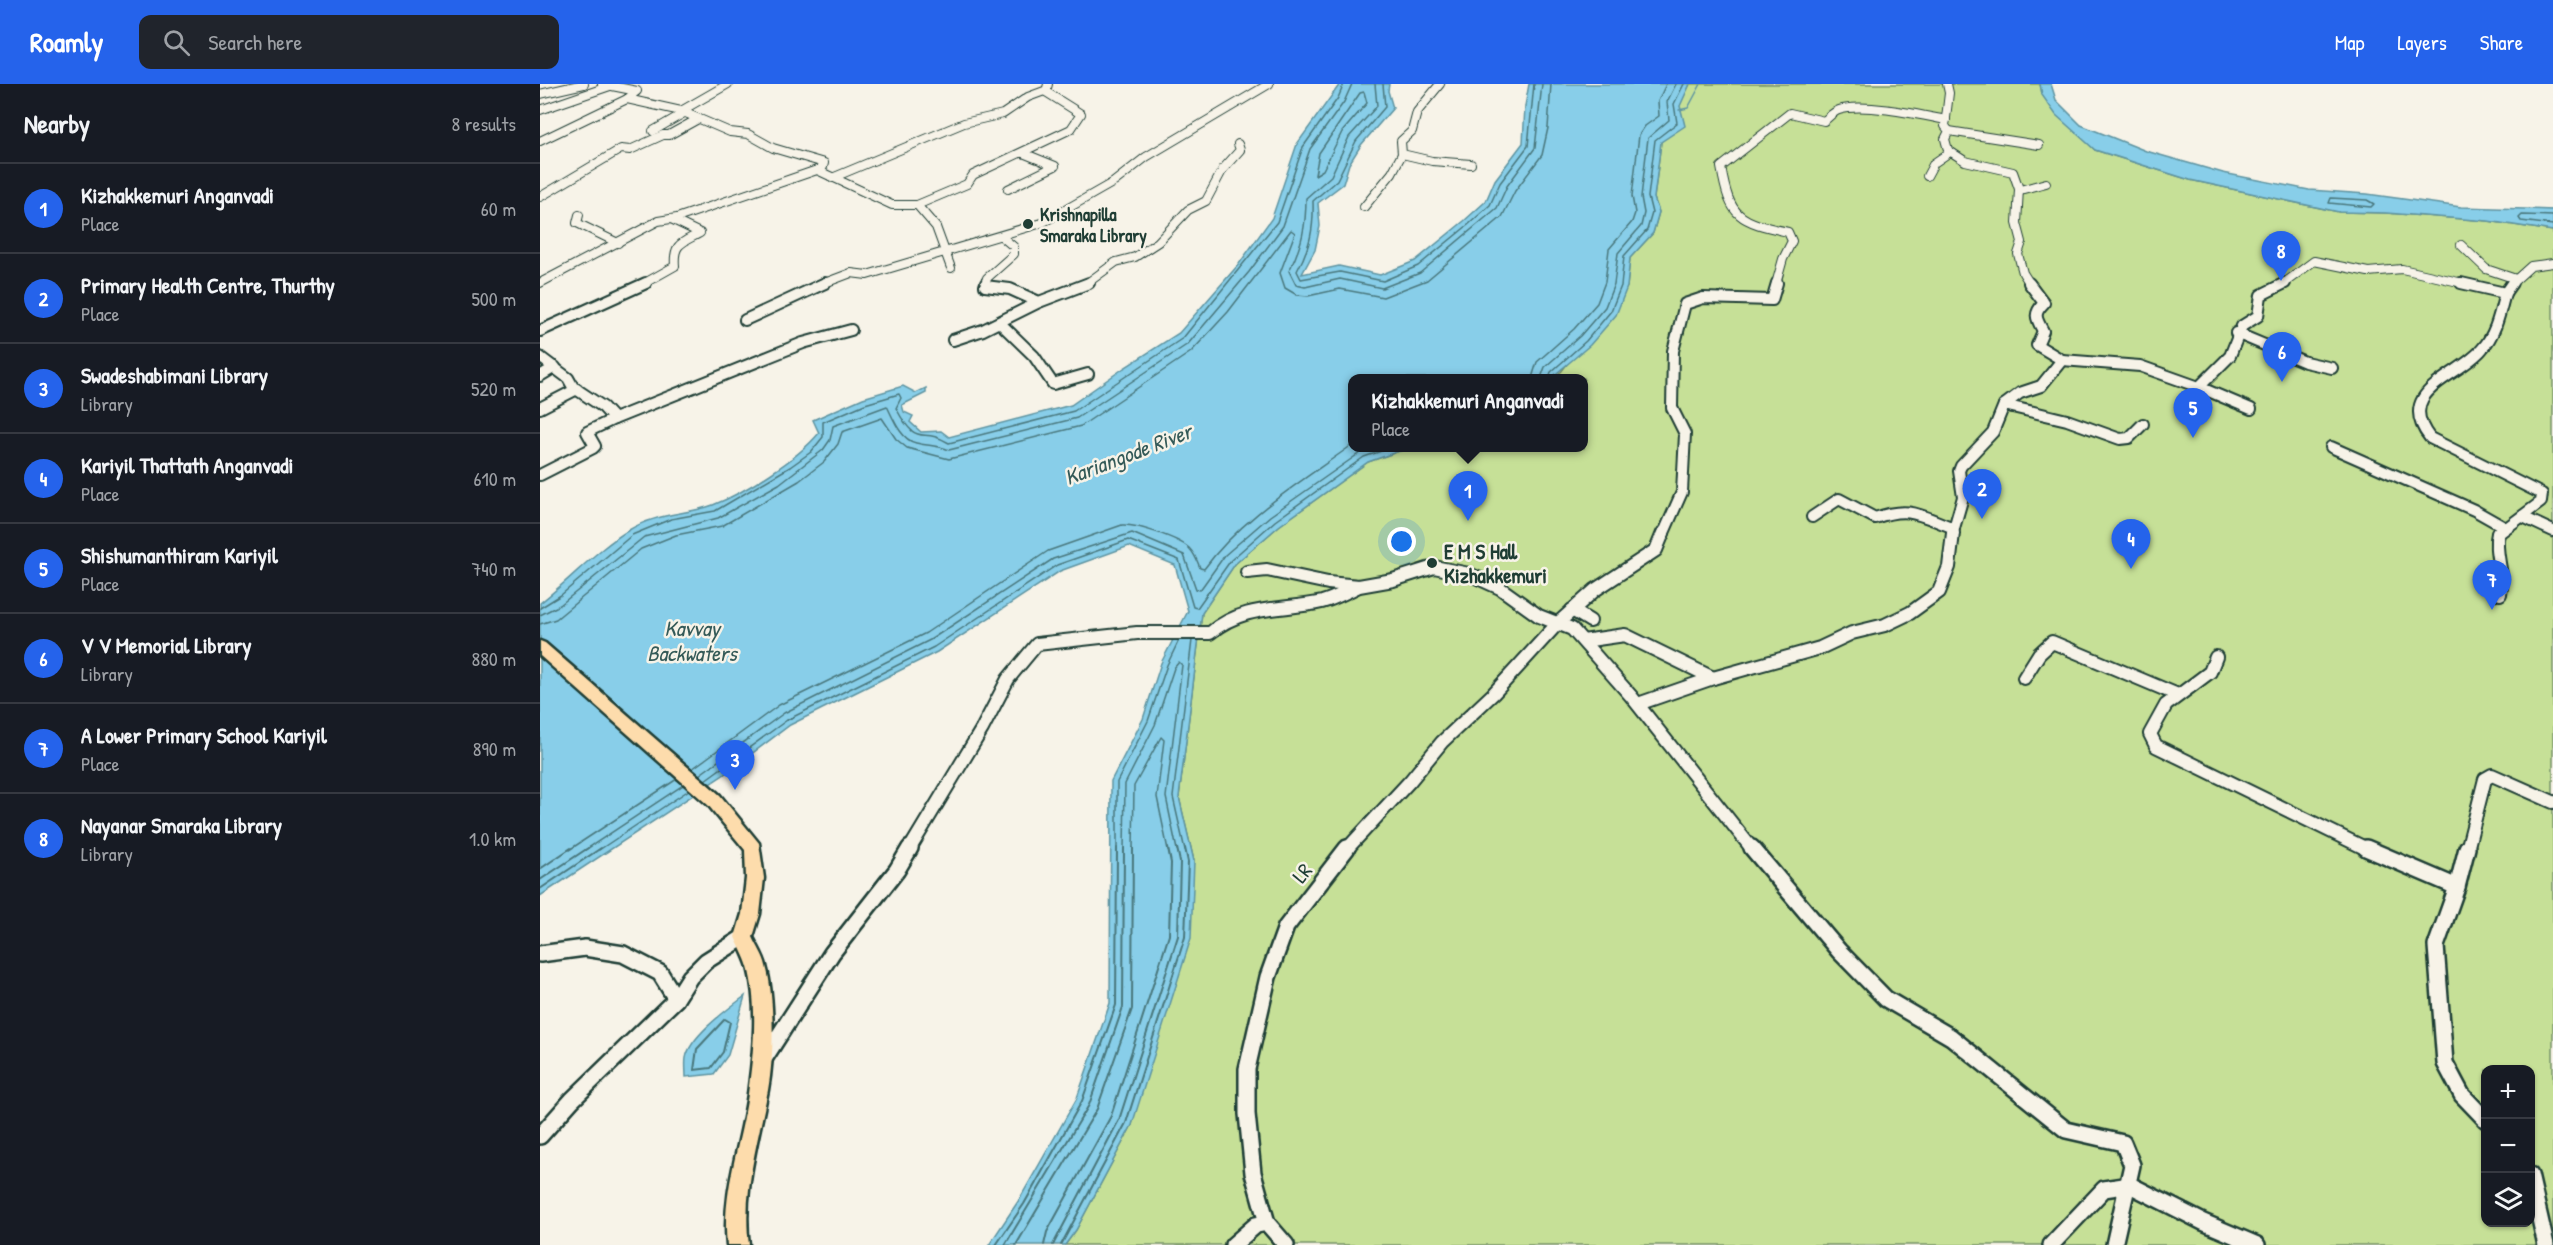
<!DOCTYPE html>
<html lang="en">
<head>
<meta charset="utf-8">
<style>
	:root { --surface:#171b24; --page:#20242c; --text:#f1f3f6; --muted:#9ea1a6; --line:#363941; --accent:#2563eb }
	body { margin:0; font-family:"Patrick Hand",sans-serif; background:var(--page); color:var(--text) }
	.controls { position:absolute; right:18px; bottom:18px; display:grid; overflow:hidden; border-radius:12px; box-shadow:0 2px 4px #0004 }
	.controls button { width:54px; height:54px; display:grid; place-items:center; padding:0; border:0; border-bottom:2px solid var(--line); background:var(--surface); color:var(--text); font:30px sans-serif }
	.you { position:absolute; left:862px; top:458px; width:21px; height:21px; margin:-15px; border:4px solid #fff; border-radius:50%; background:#1a73e8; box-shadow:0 0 0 9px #1a73e833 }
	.badge { display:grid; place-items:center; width:39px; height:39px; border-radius:50%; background:var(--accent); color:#fff; font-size:20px; font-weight:700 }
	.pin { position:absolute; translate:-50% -50px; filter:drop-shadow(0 2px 3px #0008) }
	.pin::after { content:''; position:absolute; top:32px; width:21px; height:18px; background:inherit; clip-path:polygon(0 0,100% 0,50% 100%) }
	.popup { position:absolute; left:808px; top:290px; width:240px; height:78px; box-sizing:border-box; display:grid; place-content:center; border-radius:12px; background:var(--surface); filter:drop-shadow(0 2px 4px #0005); font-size:20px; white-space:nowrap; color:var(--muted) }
	.popup b { font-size:22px; color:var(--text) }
	.popup::after { content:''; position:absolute; left:50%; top:100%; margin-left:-12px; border:12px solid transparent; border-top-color:var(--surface) }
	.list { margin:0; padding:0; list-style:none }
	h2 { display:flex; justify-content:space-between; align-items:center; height:78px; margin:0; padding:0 24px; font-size:26px }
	h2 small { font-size:20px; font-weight:400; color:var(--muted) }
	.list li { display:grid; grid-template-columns:39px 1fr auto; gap:18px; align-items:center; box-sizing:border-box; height:90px; padding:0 24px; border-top:2px solid var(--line) }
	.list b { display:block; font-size:22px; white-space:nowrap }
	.list p { margin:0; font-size:20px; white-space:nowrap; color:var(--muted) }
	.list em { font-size:20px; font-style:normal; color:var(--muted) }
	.icon { flex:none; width:33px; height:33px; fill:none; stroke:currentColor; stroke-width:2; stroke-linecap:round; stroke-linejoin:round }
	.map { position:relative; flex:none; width:2013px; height:1161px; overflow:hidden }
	header { display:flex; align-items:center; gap:36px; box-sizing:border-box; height:84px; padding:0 30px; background:var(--accent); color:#fff }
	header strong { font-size:28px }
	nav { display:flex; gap:33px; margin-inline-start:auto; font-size:21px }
	.search { width:420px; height:54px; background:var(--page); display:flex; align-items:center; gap:15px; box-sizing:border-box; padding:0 21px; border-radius:12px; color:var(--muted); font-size:22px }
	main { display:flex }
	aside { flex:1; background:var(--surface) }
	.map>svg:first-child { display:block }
	.green { fill:#c6e097; stroke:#728e66; stroke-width:1.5; fill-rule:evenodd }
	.water { fill:#88cee9; stroke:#5e94a1; stroke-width:1.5 }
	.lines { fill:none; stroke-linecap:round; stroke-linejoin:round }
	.shore-far1 { stroke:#49777c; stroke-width:1.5 }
	.shore { stroke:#49777c; stroke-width:2 }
	.stream { stroke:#5e94a1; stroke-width:1.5 }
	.minor-far3-casing { stroke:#1f3d34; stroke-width:10 }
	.minor-far2-casing { stroke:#1f3d34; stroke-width:14 }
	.minor-far1-casing { stroke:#1f3d34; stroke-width:16 }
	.minor-casing { stroke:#1f3d34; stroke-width:20 }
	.major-casing { stroke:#1f3d34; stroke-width:5 }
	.minor-far3 { stroke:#f7f3e8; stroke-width:8 }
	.minor-far2 { stroke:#f7f3e8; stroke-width:10 }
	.minor-far1 { stroke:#f7f3e8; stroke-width:12 }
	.minor { stroke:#f7f3e8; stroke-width:15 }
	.major { fill:#fddcac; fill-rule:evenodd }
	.poi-dot { fill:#1f3d34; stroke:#f7f3e8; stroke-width:2 }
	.labels { text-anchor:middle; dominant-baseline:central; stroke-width:5; stroke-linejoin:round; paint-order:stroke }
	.far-poi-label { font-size:18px; font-weight:bold; fill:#1f3d34; stroke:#f7f3e8; text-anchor:start }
	.poi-label { font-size:21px; font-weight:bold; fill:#1f3d34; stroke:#f7f3e8; text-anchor:start }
	.street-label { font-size:21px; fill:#1f3d34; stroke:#f7f3e8 }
	.water-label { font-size:22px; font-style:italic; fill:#345a58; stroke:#f7f3e8 }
</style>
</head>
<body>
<header>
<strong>Roamly</strong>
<div class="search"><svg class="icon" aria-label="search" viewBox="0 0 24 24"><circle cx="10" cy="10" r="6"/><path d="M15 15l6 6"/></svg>Search here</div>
<nav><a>Map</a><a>Layers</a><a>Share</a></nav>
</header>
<main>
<aside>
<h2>Nearby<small>8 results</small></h2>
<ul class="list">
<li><span class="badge">1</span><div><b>Kizhakkemuri Anganvadi</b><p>Place</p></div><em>60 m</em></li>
<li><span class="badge">2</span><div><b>Primary Health Centre, Thurthy</b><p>Place</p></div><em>500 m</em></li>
<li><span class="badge">3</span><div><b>Swadeshabimani Library</b><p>Library</p></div><em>520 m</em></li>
<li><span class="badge">4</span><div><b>Kariyil Thattath Anganvadi</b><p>Place</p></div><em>610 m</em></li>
<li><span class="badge">5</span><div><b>Shishumanthiram Kariyil</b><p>Place</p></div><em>740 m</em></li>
<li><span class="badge">6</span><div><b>V V Memorial Library</b><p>Library</p></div><em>880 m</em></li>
<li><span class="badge">7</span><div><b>A Lower Primary School Kariyil</b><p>Place</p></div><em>890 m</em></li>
<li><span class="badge">8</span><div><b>Nayanar Smaraka Library</b><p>Library</p></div><em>1.0 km</em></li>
</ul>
</aside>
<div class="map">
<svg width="2013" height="1161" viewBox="0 0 2013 1161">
	<rect width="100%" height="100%" fill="#f7f3e8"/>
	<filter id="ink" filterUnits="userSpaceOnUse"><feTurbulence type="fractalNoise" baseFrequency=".0167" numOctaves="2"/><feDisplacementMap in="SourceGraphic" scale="12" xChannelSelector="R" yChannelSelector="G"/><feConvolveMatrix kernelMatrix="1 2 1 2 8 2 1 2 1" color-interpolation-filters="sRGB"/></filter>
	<g filter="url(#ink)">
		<!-- green -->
		<path class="green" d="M 1150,0 L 1500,0 L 1503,11 L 1555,66 L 1650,96 L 1799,128 L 1846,129 L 1948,137 L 2013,147 L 2013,1161 L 525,1161 L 536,1146 L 592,1041 L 654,777 L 639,713 L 662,529 L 695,480 L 739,442 L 828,378 L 868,364 L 1044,364 L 1044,294 L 1011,294 L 1021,288 L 1087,203 L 1090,174 L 1113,149 L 1119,128 L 1114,114 L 1121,58 ZM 1946,986 L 1990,986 L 1990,1138 L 1946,1138 Z"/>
		<!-- water -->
		<g class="water">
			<path d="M 800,0 L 849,0 L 848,7 L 853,24 L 821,61 L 809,80 L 803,100 L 778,119 L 780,142 L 775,166 L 762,190 L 799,182 L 840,191 L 875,177 L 924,137 L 946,117 L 955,96 L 983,59 L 985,22 L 989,0 L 1150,0 L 1140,22 L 1145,42 L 1121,58 L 1114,114 L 1119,128 L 1113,149 L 1090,174 L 1087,203 L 1076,231 L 1050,261 L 1011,294 L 812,294 L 812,364 L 868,364 L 828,378 L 739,442 L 695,480 L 662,529 L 639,713 L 654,777 L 651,854 L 592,1041 L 536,1146 L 525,1161 L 449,1161 L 479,1116 L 537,1014 L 570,919 L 571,697 L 603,635 L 621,579 L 648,527 L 635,481 L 589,462 L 520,487 L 397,568 L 250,641 L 182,692 L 0,812 L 0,519 C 30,496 57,465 89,446 C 116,429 146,431 173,421 C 204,409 258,375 279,349 L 273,336 L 323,314 L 363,302 L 376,309 L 386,304 L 386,309 L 362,321 L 364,328 L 373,332 L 370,338 L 381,348 L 401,347 L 409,353 L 531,321 L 584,284 L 639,249 L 699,180 L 732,134 L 757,60 Z"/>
			<path d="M 1500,0 L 1511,0 L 1516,16 L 1541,41 L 1606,67 L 1683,89 L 1769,106 L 1827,110 L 1921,123 L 2013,126 L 2013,147 L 1948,137 L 1846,129 L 1799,128 L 1650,96 L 1555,66 L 1516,31 L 1502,11 Z"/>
			<path d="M 205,912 L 188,971 L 174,990 L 146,993 C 146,987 145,980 146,974 C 150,952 188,925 205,912 Z"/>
		</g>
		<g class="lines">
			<!-- shore-far1 -->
			<g class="shore-far1">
				<path d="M 835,0 L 837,22 L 809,53 L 791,92 L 766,114 C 766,142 762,162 749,187 L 756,201 L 765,203 L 800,195 L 842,204 L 880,189 L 957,124 L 967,102 L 995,64 L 1002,0"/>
				<path d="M 843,0 L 845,23 L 816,57 L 797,96 L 773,117 C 774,145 770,163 757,187 L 761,195 L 800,188 L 843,197 L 878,182 L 928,141 L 950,121 L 960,99 L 988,62 L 994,0"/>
				<path d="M 824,8 L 827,19 L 802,48 L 783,86 L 775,91 L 779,69 L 820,9 Z"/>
				<path d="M 1791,114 L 1827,116 L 1834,120 L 1831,123 L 1789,119 Z"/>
				<path d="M 2013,132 L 1982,131 L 1979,134 L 1981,137 L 2013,141"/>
				<path d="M 992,294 L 997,278 L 1034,245 L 1057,219 L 1065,198 L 1069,165 L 1092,138 L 1095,129 L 1092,112 L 1099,51 L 1105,42 L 1119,32 L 1118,17 L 1126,0"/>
				<path d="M 1001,294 L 1005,283 L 1040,252 L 1065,223 L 1074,200 L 1078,169 L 1101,142 L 1104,129 L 1101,113 L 1108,54 L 1129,36 L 1127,18 L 1136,0"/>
				<path d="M 1009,294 L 1011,288 L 1046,257 L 1071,227 L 1081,202 L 1084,172 L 1107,146 L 1112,129 L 1108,113 L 1115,56 L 1137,39 L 1134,20 L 1144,0"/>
				<path d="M 0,524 L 21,511 L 92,451 L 131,435 L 175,427 L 250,383 L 271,368 L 283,353 L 283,338 L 325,320 L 359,310 L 361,314 L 356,324 C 379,367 380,341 409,359 L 534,327 L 643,254 L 737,138 L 763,63 L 798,14 L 804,0"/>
				<path d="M 0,531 L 20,521 L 104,453 L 178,434 L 239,400 L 283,366 L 290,356 L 293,342 L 347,322 C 353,334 361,356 376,359 C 388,362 398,361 409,366 L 537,334 L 648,260 L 709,188 L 743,142 L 770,65 L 804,18 L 812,0"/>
				<path d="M 0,540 L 16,535 L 101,465 L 136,451 L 182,442 L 259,397 L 284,378 L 298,360 L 302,348 L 342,334 L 356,355 L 367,364 L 409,375 L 541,342 L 651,268 L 688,228 L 751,146 L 755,149 L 740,189 L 745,204 L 757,211 L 768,212 L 800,205 L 843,213 L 887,196 L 962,133 L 975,107 L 1002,71 L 1008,44 L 1011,0"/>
				<path d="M 152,685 L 239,621 L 386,549 L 508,467 L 582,441 C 596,440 638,454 649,464 C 655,470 657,476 660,484 L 664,485 C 702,433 761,398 812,361"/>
				<path d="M 159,691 L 244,629 L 390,556 L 513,475 L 592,449 L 644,471 L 656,505 L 660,506 L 685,471 L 730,432 L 827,364"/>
				<path d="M 165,696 L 247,636 L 394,563 L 517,481 L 588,456 L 639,476 L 653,523 L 657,524 L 691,476 L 735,437 L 824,373 L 850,364"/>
				<path d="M 29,766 L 137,695"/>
				<path d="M 45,766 L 143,701"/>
				<path d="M 59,766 L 149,706"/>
				<path d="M 577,766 L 577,698 L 608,637 L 627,581 L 639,556"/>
				<path d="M 584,766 L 585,700 L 615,641 L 634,584 L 639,578 L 642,581 L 626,713 L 637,766"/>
				<path d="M 593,766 L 594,702 L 621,653 L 624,656 L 617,713 L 628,766"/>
				<path d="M 645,766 L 633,713 L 652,556"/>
			</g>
			<!-- shore -->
			<g class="shore">
				<path d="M 0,785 L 31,764"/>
				<path d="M 0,796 L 48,764"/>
				<path d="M 0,805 L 61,764"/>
				<path d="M 185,935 L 190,938 L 183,968 L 171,984 L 154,986 L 157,965 Z"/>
				<path d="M 456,1161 L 484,1120 L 542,1017 L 576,921 L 577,764"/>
				<path d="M 465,1161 L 549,1021 L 583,923 L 584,764"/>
				<path d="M 476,1161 L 557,1025 L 592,925 L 593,764"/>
				<path d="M 504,1161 L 507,1148 L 571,1032 L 629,851 L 631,779 L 628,764"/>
				<path d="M 513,1161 L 579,1036 L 638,852 L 640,778 L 637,764"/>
				<path d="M 521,1161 L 586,1039 L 645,853 L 648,778 L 645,764"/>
			</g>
			<!-- stream -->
			<path class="stream" d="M 1139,26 L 1148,24 L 1161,0"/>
			<defs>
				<g id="minor-far3">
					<path d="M 62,0 L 97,7 L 87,15 L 141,27 L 190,48 L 208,50 L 233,64 L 284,79 L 283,83 L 277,86 L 352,121 L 377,121 L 396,143 L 411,184"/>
					<path d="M 900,0 L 877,28 L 872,47 L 861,57 L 862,70 L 892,77 L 931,80"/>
					<path d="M 1407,0 L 1409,9 L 1405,42 L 1409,47 L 1405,55 L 1408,66 L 1425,77 L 1473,88 L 1479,105 L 1477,139 L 1482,158 L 1478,170 L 1483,189 L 1490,200"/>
					<path d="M 0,10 L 44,0"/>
					<path d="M 0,26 L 70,2"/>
					<path d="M 141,27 L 188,0"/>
					<path d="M 113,47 L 144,29"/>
					<path d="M 1409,47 L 1499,61"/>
					<path d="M 0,57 L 87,15"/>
					<path d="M 1387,92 L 1394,79 L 1410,68"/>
					<path d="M 292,94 L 424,39 L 463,30 L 488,13 L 507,6"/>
					<path d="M 468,105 L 515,82 L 483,69"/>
					<path d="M 1480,106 L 1506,99"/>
					<path d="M 0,113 L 81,65 L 90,66 L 123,51 L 129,51 L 158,35"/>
					<path d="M 377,121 L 427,100 L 433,91 L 531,45 L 541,30 L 506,8 L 508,0"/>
					<path d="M 824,123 L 852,89 L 862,70"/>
					<path d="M 39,131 L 37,139 L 78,159"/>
					<path d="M 1921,161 L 1946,185 L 1976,195"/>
					<path d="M 0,199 L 118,137 L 137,134 L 277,86"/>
					<path d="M 103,200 L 135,182 C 133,159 142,159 160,149 L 131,135"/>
					<path d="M 282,200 L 311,189 L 327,191 L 502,139 L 574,98 L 606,73 L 729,0"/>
					<path d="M 445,200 L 447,194 L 474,170 L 474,163 L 461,152"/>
					<path d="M 546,200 L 576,178 L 595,173 L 618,158 L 648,126 L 666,117 L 683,85 L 700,66 L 698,60"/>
					<path d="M 1236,200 L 1243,175 L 1252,157 L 1248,148 C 1199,137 1190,135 1181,83 L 1250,29 L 1284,37 C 1289,33 1293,28 1299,26 C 1322,18 1381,31 1406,36"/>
					<path d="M 1743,200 L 1774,177 L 1828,188 L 1862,185 L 1927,200"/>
					<path d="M 1971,200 L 1991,182 L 2013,179"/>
				</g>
				<g id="minor-far2">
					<path d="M 446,199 L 445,202 L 470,205 L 499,218 L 549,199"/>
					<path d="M 1489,199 L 1504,219 C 1493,230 1496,234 1503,247 L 1497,261 L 1522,276"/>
					<path d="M 1921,199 L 1965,209 L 1972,199"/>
					<path d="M 205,236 L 285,199"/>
					<path d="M 460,239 L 494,272 L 513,300 L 548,290"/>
					<path d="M 0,247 L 106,199"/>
					<path d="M 1696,249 L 1765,278 L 1792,284"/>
					<path d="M 413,256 L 443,246 L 499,218"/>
					<path d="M 0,273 L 28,294 L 33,303 L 63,323 L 74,335 L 263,259 L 311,246"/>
					<path d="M 0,292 L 15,283"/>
					<path d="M 1659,303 L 1711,325"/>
					<path d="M 1464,321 L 1527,336 L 1580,355 L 1589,354 L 1603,340"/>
					<path d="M 0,324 L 37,305"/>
					<path d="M 1791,363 L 1934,426 L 1964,443"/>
					<path d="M 0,391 L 53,364 L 55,362 L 47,348 L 74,335"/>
					<path d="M 1272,433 L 1299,415 L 1335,434 C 1370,421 1381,432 1414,444"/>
					<path d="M 1983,433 L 2013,447"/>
					<path d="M 1123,451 L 1142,408 L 1145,350 L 1132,324 L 1133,267 L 1145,220 L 1163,214 L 1232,216 L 1237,199"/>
					<path d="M 1412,451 L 1423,413 L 1419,387 L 1421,382 L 1453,348 L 1464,321 L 1480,309 L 1501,302 L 1522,276 L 1600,282 L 1659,303 L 1690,272 L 1702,242 L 1718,232 L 1721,211 L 1745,199"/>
					<path d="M 1957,451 L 2001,418 L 2002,410 L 1890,354 C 1853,307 1919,293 1942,265 C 1956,250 1960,228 1965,209"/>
				</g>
				<g id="minor-far1">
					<path d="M 1958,449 C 1953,469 1965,489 1960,510"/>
					<path d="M 707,488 L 727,486 L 788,499 L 819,502 L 853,496 L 894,483 L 929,490 L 960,504 L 999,532 L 1032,545 L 1091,612 L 1213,766"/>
					<path d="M 1032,526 L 1050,537"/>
					<path d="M 1043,557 L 1085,551 L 1173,594"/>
					<path d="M 1676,573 L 1670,588 L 1626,621 L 1610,650 L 1616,662 L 1829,766"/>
					<path d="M 1484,594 L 1499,570 L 1512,558 L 1638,611"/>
					<path d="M 1098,620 L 1173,594 L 1280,564 L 1312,549 L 1345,541 L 1370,529 L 1399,508 L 1409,483 L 1413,449"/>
					<path d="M 369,766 L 442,645 L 468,595 L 497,560 L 597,549 L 670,549 C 704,520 742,527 782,518 C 794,515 806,508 817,503"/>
					<path d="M 806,766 L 870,697 L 902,658 L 953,610 L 1018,539 L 1055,506 L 1116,466 L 1123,449"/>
					<path d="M 1927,766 L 1945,695 L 1952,691 L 2013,718"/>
				</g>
				<g id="minor">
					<path d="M 1212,764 L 1299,867 L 1346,915 L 1411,953 L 1526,1046 L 1583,1059 L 1592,1081 L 1574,1161"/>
					<path d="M 1826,764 L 1917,803"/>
					<path d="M 1927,764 L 1917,803 L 1896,862 L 1905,979 L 1922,1011 L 1946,1036"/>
					<path d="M 0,870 L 45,864 L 83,870 L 120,889 L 136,915"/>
					<path d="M 224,975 L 292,869 L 357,786 L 370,764"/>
					<path d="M 0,1052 L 32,1016 L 136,915 L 150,893 L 166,877 L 204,853"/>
					<path d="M 1990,1091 L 2006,1161"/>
					<path d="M 727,1139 L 713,1089 L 707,1030 L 707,985 L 728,893 L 746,843 L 807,764"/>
					<path d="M 693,1161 L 716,1141 L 727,1139 L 746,1161"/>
					<path d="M 1511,1161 L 1564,1105 L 1590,1101 L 1663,1138 L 1717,1161"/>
				</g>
				<path id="major" d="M 0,557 L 5,559 L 180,711 L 219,759 L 224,794 L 220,830 L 213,853 C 217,862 224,872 226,882 C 235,914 234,974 228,1006 C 218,1058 202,1108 209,1161 L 187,1161 C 181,1106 203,1056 209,1002 C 214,964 218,920 208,883 C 205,873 199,862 195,853 L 202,830 L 206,794 L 205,766 L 168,721 L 0,572 Z"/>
			</defs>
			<!-- minor-far3 casing -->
			<use href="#minor-far3" class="minor-far3-casing"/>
			<!-- minor-far2 casing -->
			<use href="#minor-far2" class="minor-far2-casing"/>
			<!-- minor-far1 casing -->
			<use href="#minor-far1" class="minor-far1-casing"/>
			<!-- minor casing -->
			<use href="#minor" class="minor-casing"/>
			<!-- major casing -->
			<use href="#major" class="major-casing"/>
			<!-- minor-far3 -->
			<use href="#minor-far3" class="minor-far3"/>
			<!-- minor-far2 -->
			<use href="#minor-far2" class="minor-far2"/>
			<!-- minor-far1 -->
			<use href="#minor-far1" class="minor-far1"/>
			<!-- minor -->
			<use href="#minor" class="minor"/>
			<!-- major -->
			<use href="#major" class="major"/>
		</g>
	</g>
	<!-- markers -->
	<g class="poi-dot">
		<circle cx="488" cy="140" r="6"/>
		<circle cx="892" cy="479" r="6"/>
	</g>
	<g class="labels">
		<!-- far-poi labels -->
		<g class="far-poi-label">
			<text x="500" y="130">Krishnapilla<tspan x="500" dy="21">Smaraka Library</tspan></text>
		</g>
		<!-- poi labels -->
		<g class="poi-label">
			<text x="904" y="467">E M S Hall<tspan x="904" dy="24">Kizhakkemuri</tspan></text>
		</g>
		<!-- street labels -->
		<g class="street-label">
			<text transform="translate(762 789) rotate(-52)">LR</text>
		</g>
		<!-- water labels -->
		<g class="water-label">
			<text transform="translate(588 370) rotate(-21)">Kariangode River</text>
			<text x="152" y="544">Kavvay<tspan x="152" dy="25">Backwaters</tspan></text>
		</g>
	</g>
</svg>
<div class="controls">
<button>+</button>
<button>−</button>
<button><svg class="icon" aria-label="layers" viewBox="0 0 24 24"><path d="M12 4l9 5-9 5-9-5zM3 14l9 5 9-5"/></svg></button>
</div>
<div class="you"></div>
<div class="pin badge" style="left:928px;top:437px">1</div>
<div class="popup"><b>Kizhakkemuri Anganvadi</b>Place</div>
<div class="pin badge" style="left:1442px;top:435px">2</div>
<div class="pin badge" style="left:195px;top:706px">3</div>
<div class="pin badge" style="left:1591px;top:485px">4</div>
<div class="pin badge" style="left:1653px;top:354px">5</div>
<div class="pin badge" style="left:1742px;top:298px">6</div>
<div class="pin badge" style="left:1952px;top:526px">7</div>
<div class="pin badge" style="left:1741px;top:197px">8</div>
</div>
</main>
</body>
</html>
